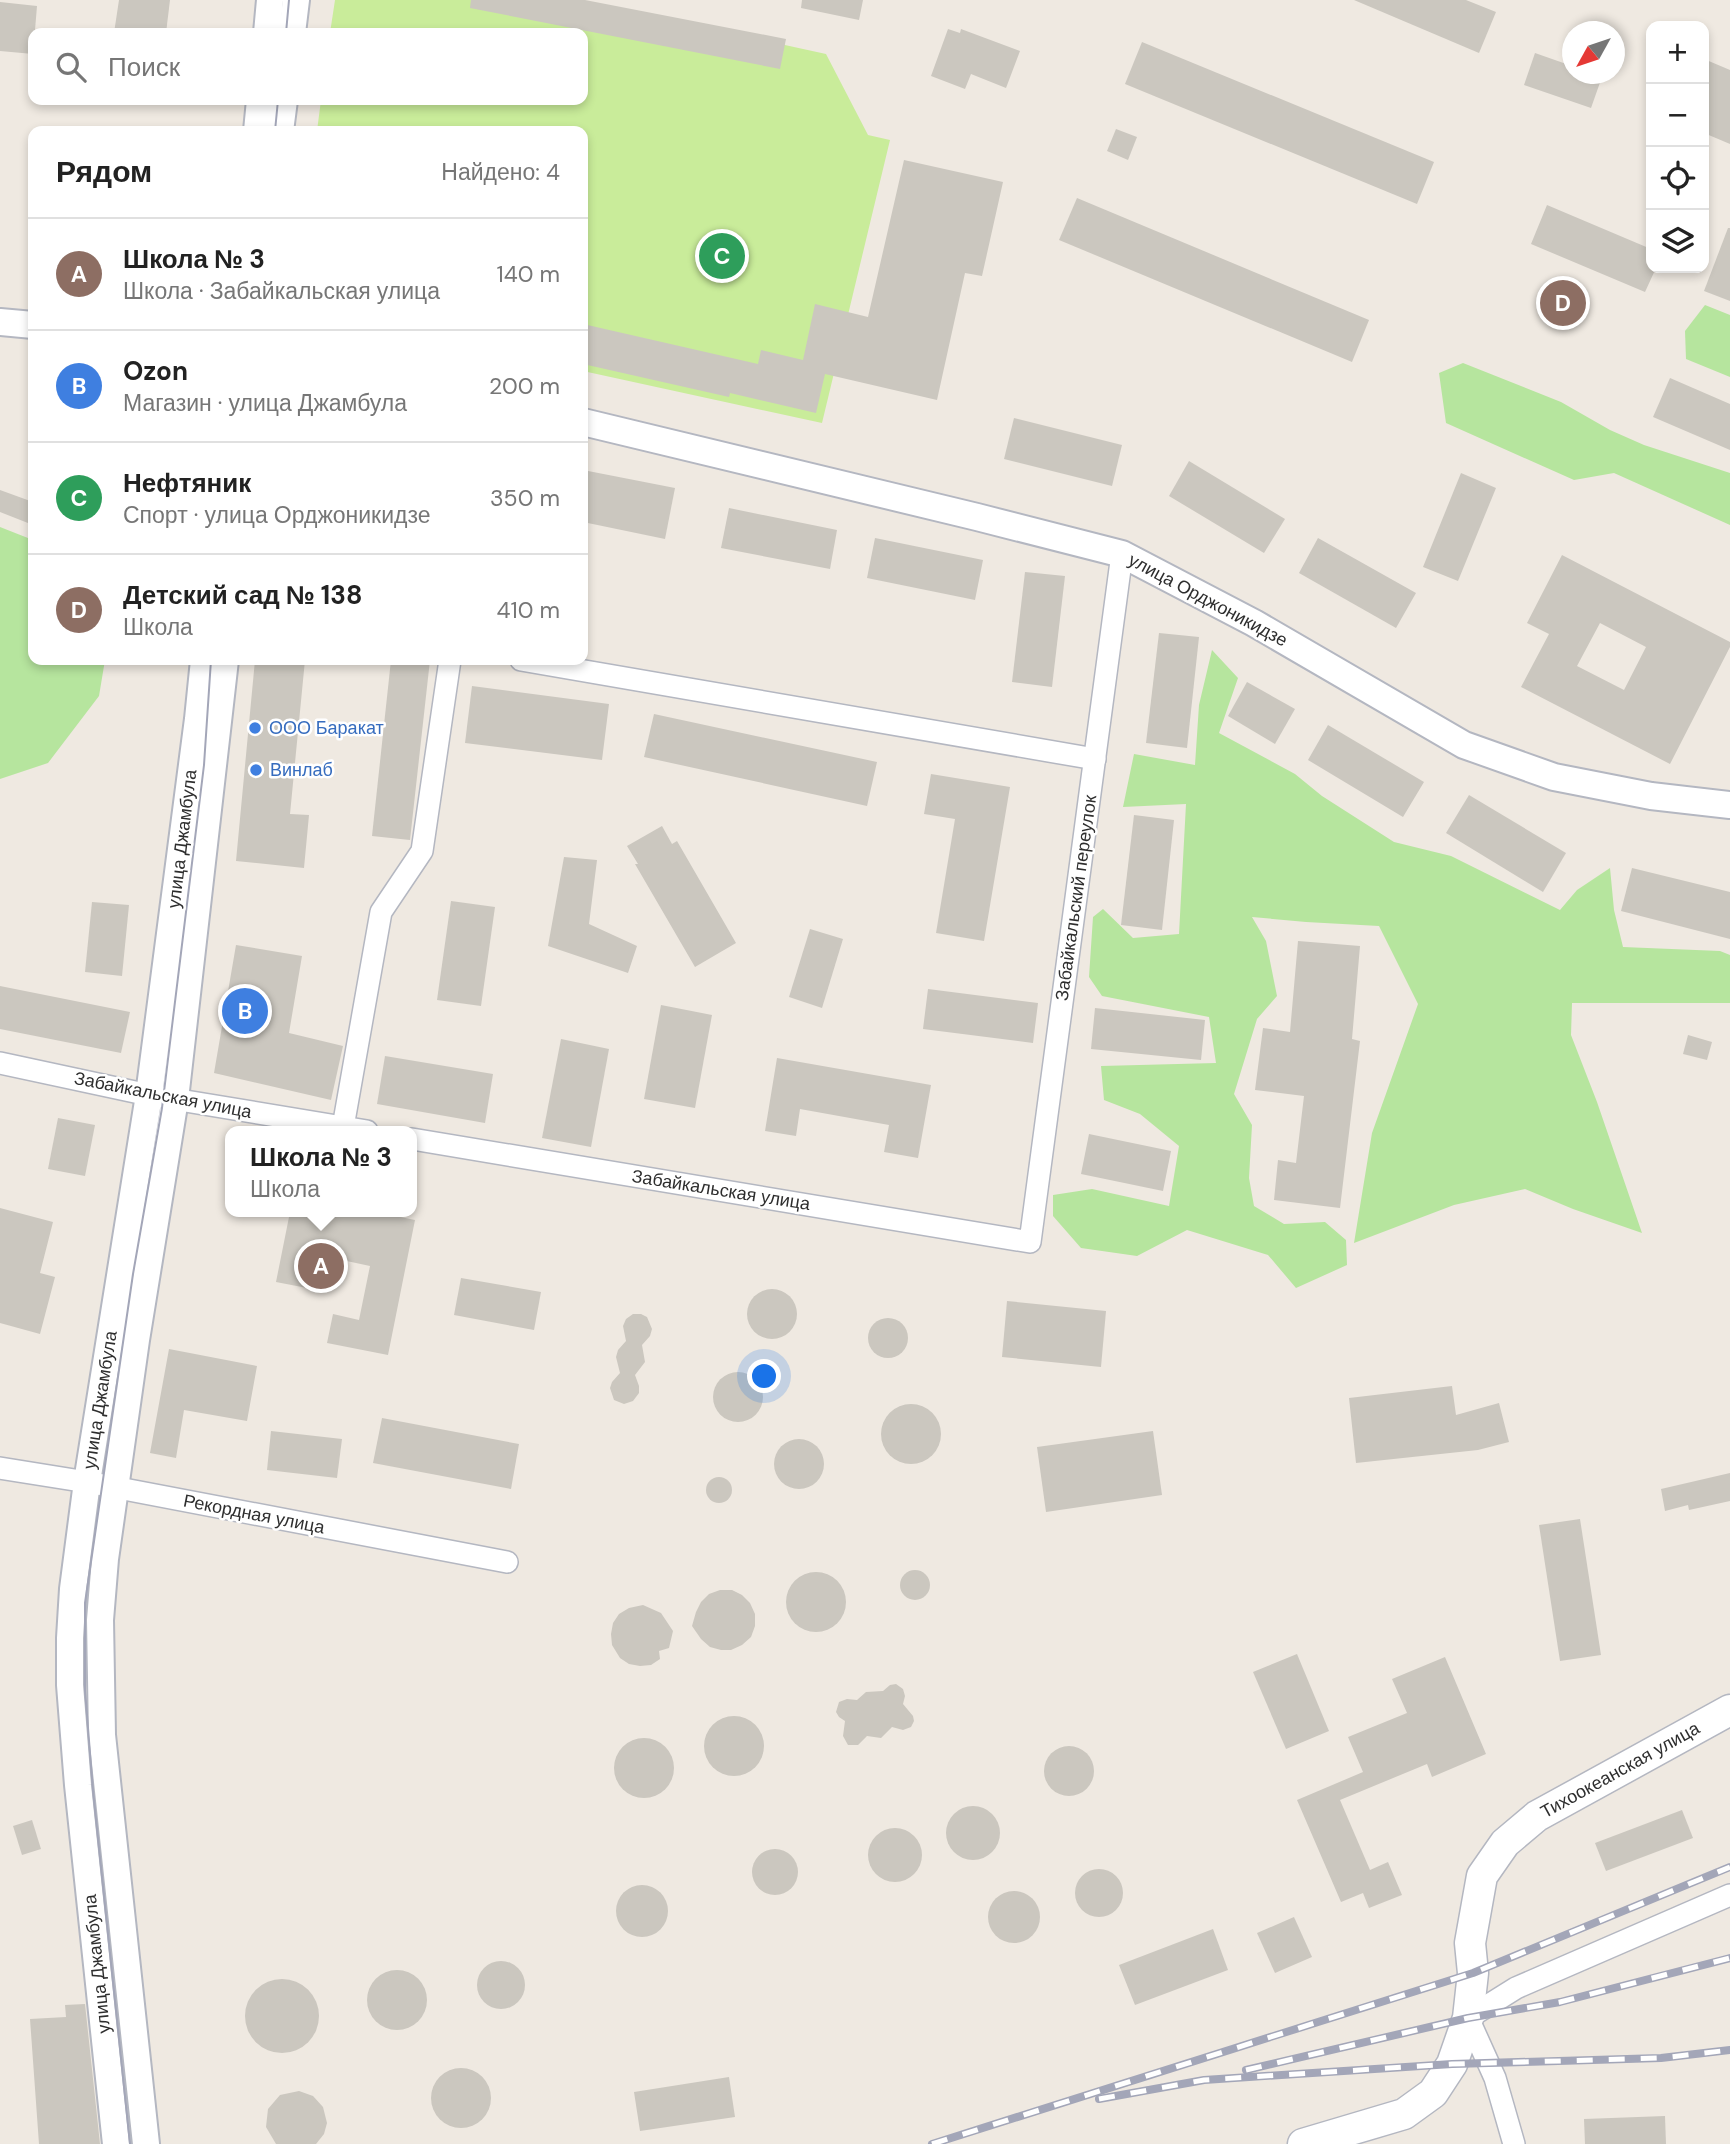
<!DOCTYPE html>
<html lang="ru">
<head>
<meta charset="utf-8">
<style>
	:root { --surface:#fff; --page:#f2f2f2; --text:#222; --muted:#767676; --line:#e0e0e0; --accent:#4264fb }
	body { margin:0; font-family:"DM Sans",sans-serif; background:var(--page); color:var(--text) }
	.controls { position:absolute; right:21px; top:21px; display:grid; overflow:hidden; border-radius:14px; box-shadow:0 4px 10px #0003 }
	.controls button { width:63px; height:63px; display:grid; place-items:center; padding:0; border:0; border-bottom:2px solid var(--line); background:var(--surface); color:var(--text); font:35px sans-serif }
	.compass { position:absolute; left:1562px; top:21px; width:63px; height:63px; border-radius:50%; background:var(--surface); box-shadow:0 4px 10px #0003; rotate:230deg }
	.you { position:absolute; left:765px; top:1377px; width:24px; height:24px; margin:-18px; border:5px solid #fff; border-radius:50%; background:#1a73e8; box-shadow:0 0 0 10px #1a73e833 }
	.badge { display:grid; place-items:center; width:46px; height:46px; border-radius:50%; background:var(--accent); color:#fff; font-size:23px; font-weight:700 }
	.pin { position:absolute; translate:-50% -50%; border:4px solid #fff; box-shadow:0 2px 7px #0006 }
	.popup { position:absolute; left:225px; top:1126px; width:192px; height:91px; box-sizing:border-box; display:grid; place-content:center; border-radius:14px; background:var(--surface); filter:drop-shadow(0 2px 5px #0005); font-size:23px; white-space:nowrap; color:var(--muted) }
	.popup b { font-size:26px; color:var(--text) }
	.popup::after { content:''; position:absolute; left:50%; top:100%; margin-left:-14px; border:14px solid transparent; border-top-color:var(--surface) }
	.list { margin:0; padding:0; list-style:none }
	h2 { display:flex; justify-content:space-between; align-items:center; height:91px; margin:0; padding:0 28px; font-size:30px }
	h2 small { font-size:23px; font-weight:400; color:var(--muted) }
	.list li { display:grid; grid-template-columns:46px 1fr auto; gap:21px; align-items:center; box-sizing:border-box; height:112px; padding:0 28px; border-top:2px solid var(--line) }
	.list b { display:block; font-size:26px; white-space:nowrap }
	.list p { margin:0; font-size:23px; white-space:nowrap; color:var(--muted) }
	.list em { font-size:23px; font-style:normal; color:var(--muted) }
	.icon { flex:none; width:38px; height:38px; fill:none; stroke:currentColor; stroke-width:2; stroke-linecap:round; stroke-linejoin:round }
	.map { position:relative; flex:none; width:1730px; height:2144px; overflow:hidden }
	.search { position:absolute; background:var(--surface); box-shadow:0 4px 10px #0003; left:28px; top:28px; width:560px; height:77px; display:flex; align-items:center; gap:18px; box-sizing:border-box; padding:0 24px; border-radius:14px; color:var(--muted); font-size:26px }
	.panel { position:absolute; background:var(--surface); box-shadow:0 4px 10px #0003; left:28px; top:126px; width:560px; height:539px; border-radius:14px }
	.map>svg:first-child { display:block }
	.green { fill:#b6e59e }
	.pitch { fill:#c9ec9a }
	.building { fill:#cbc7bf; fill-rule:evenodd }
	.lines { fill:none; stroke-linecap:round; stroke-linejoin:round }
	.minor-casing { stroke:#b4b7c1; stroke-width:24 }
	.tertiary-casing { stroke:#b4b7c1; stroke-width:30 }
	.secondary-casing { stroke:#b4b7c1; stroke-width:33 }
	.minor { stroke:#fff; stroke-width:21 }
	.tertiary { stroke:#fff; stroke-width:26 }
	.secondary { stroke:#fff; stroke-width:30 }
	.tram { stroke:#a3a6b8; stroke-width:2 }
	.rail-casing { stroke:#a3a6b8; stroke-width:8 }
	.rail { stroke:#fff; stroke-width:5; stroke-dasharray:16; stroke-linecap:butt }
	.shop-dot { fill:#3f7fe0; stroke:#fff; stroke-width:2.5 }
	.labels { text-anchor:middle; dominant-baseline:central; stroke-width:5; stroke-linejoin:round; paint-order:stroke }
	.street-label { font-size:18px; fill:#2e2e2e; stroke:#fff }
	.shop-label { font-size:18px; fill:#366cbe; stroke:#fff; text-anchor:start }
</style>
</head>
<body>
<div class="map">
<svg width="1730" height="2144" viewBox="0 0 1730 2144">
	<rect width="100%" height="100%" fill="#efe9e1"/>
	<!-- green -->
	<g class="green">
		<path d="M 1705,305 L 1730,315 L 1730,377 L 1686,359 L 1685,331 Z"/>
		<path d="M 1463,363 L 1561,402 L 1610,430 L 1644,445 L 1730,473 L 1730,525 L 1614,473 L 1574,480 L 1446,423 L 1439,373 Z"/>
		<path d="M 0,527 L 33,540 L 33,660 L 105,660 L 99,696 L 48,763 L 0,779 Z"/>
		<path d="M 1212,650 L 1238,678 L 1219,733 L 1295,774 L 1322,796 L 1394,842 L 1451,856 L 1560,910 L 1577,890 L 1610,868 L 1614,910 L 1623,947 L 1720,951 L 1730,955 L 1730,1003 L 1572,1003 L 1571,1035 L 1597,1102 L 1642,1233 L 1573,1209 L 1525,1189 L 1454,1205 L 1354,1243 L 1372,1133 L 1418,1004 L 1379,926 L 1306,922 L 1252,917 L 1266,941 L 1277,996 L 1257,1019 L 1234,1094 L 1252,1125 L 1249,1178 L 1254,1206 L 1284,1224 L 1325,1222 L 1346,1240 L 1347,1265 L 1296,1288 L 1268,1255 L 1187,1230 L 1137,1256 L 1081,1248 L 1053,1216 L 1053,1195 L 1092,1189 L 1169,1206 L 1179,1146 L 1140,1114 L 1104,1100 L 1101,1066 L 1216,1063 L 1209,1017 L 1102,996 L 1089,977 L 1093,917 L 1103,909 L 1133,938 L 1179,934 L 1186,804 L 1123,807 L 1134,754 L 1195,765 L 1199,705 Z"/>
	</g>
	<!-- pitch -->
	<path class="pitch" d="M 335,0 L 580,0 L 826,54 L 868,135 L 890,140 L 822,423 L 583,371 L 583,131 L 317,131 L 321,100 L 583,100 L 583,33 L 330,33 Z"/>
	<!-- building -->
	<g class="building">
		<path d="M 119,0 L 170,0 L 166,33 L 114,33 Z"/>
		<path d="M 471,0 L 585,0 L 786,39 L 780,69 L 470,8 Z"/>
		<path d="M 802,0 L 863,0 L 859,20 L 801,8 Z"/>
		<path d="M 1354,0 L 1466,0 L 1496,12 L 1479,53 Z"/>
		<path d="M 0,2 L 37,6 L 33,54 L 0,51 Z"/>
		<path d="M 948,29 L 960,33 L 961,29 L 1020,51 L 1006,88 L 971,74 L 965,89 L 931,76 Z"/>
		<path d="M 1142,42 L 1434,162 L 1417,204 L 1125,84 Z"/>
		<path d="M 1535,53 L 1572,66 L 1572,74 L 1603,74 L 1591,108 L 1524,85 Z"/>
		<path d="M 1704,59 L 1730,70 L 1730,144 L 1704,133 Z"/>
		<path d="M 1116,129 L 1137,137 L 1128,160 L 1107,151 Z"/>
		<path d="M 904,160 L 1003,182 L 982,276 L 965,273 L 937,400 L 825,374 L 816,413 L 730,393 L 729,397 L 583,364 L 583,324 L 758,364 L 761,350 L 803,360 L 815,304 L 868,317 Z"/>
		<path d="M 1077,198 L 1369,320 L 1352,362 L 1059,240 Z"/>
		<path d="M 1547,205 L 1651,249 L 1651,268 L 1656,268 L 1645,292 L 1531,244 Z"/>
		<path d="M 1728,228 L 1730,228 L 1730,301 L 1704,291 Z"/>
		<path d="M 1670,378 L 1730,404 L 1730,450 L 1653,417 Z"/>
		<path d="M 1014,418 L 1122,445 L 1112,486 L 1004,459 Z"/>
		<path d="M 1189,461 L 1285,519 L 1264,553 L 1169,496 Z"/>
		<path d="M 583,470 L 675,488 L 665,539 L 583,522 Z"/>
		<path d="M 1461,473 L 1496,488 L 1458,581 L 1423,567 Z"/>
		<path d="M 0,490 L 33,502 L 33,525 L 0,512 Z"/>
		<path d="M 729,508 L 837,530 L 830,569 L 721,548 Z"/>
		<path d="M 875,538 L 983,560 L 975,600 L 867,578 Z"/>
		<path d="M 1318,538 L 1416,593 L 1396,628 L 1299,573 Z"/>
		<path d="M 1562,555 L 1730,642 L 1730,647 L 1670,764 L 1521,687 L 1549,634 L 1527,623 ZM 1600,623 L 1646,647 L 1624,690 L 1577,666 Z"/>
		<path d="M 1025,572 L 1065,576 L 1052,687 L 1012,682 Z"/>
		<path d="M 1159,633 L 1199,637 L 1187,748 L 1146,743 Z"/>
		<path d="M 255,660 L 305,660 L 290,814 L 309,815 L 304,868 L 236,861 Z"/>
		<path d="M 391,660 L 430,660 L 410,840 L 372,836 Z"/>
		<path d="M 1247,682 L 1295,709 L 1275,744 L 1228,716 Z"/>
		<path d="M 472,686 L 609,704 L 602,760 L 465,743 Z"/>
		<path d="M 654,714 L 877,762 L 867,806 L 644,757 Z"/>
		<path d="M 1328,725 L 1424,782 L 1403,817 L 1308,760 Z"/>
		<path d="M 931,774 L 1010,787 L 984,941 L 936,933 L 955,819 L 924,814 Z"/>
		<path d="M 1469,795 L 1566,853 L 1543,892 L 1446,833 Z"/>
		<path d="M 1134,815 L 1174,820 L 1162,930 L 1121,925 Z"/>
		<path d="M 662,826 L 672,844 L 677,841 L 736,943 L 695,967 L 635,864 L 638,864 L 627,846 Z"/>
		<path d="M 564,857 L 597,860 L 589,924 L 637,946 L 628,973 L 548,946 Z"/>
		<path d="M 1632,868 L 1730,892 L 1730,939 L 1621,911 Z"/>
		<path d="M 451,901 L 495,907 L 481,1006 L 437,1000 Z"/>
		<path d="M 92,902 L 129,905 L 122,976 L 85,972 Z"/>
		<path d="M 810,929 L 843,939 L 822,1008 L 789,997 Z"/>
		<path d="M 1298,941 L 1360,946 L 1352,1039 L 1360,1041 L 1340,1208 L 1274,1200 L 1278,1160 L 1296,1163 L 1304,1096 L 1255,1090 L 1263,1028 L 1290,1032 Z"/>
		<path d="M 236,945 L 302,956 L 289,1033 L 343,1046 L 331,1100 L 214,1073 Z"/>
		<path d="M 0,986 L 130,1012 L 121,1053 L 0,1029 Z"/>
		<path d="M 928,989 L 1038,1003 L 1033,1043 L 923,1029 Z"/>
		<path d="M 661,1005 L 712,1015 L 695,1108 L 644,1099 Z"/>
		<path d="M 1095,1008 L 1205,1020 L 1201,1060 L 1091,1049 Z"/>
		<path d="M 1688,1035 L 1712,1042 L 1707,1060 L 1683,1054 Z"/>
		<path d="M 561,1039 L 609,1049 L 591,1147 L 542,1138 Z"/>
		<path d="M 385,1056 L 493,1074 L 485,1123 L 377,1104 Z"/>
		<path d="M 777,1058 L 931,1085 L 918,1158 L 884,1152 L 889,1125 L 800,1109 L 796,1136 L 765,1131 Z"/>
		<path d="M 58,1118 L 95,1125 L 85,1176 L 48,1169 Z"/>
		<path d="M 1089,1134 L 1171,1151 L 1163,1191 L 1081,1174 Z"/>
		<path d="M 0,1208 L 53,1222 L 40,1273 L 55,1277 L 40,1334 L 0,1323 Z"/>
		<path d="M 290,1212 L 376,1212 L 415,1220 L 388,1355 L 327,1343 L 333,1314 L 359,1320 L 370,1266 L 314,1254 L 307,1288 L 276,1282 Z"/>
		<path d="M 461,1278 L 541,1292 L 534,1330 L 454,1315 Z"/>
		<circle cx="772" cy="1314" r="25"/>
		<path d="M 1007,1301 L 1106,1311 L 1101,1367 L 1002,1357 Z"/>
		<path d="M 633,1314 L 641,1314 L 647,1317 L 652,1329 L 650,1336 L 642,1345 L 645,1362 L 635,1375 L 639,1386 L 639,1393 L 633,1401 L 624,1404 L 614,1400 L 610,1388 L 612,1382 L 620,1373 L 616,1357 L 618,1350 L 626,1341 L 623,1326 L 626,1319 Z"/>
		<circle cx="888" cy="1338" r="20"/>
		<path d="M 169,1349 L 257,1366 L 247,1421 L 184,1410 L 176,1458 L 150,1453 Z"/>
		<circle cx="738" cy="1397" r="25"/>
		<path d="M 1452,1386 L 1456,1415 L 1499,1403 L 1509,1442 L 1478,1450 L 1356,1463 L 1349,1398 Z"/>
		<circle cx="911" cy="1434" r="30"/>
		<path d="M 382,1418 L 519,1444 L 511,1489 L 373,1463 Z"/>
		<path d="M 271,1431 L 342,1439 L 337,1478 L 267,1470 Z"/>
		<path d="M 1153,1431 L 1162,1495 L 1046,1512 L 1037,1447 Z"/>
		<circle cx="799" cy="1464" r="25"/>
		<path d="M 1730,1473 L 1730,1501 L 1689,1510 L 1688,1505 L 1665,1511 L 1661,1489 Z"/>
		<circle cx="719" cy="1490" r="13"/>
		<path d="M 1580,1519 L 1601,1655 L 1560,1661 L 1539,1525 Z"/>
		<circle cx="915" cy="1585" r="15"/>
		<circle cx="816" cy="1602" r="30"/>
		<path d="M 720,1590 L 732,1590 L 742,1595 L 750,1603 L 755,1614 L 755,1626 L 751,1637 L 742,1645 L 731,1650 L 721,1650 L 710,1647 L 701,1639 L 692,1626 L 696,1612 L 701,1602 L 709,1594 Z"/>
		<path d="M 643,1605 L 661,1613 L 673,1631 L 669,1648 L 659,1651 L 660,1659 L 651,1665 L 640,1666 L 629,1664 L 620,1658 L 612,1645 L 611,1634 L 613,1623 L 619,1614 L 629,1608 Z"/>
		<path d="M 1297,1654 L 1329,1731 L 1286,1749 L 1253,1672 Z"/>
		<path d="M 1445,1657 L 1486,1754 L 1432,1777 L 1427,1764 L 1340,1800 L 1370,1870 L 1388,1862 L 1402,1895 L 1369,1908 L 1363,1893 L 1341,1902 L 1297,1800 L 1363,1772 L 1348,1737 L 1407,1713 L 1392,1679 Z"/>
		<path d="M 896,1684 L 903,1689 L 905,1696 L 903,1704 L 913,1716 L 914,1721 L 911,1727 L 903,1730 L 892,1727 L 881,1738 L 867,1736 L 858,1745 L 848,1745 L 843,1736 L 845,1721 L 839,1717 L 836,1712 L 839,1702 L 847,1699 L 857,1700 L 866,1692 L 883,1691 L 890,1685 Z"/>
		<circle cx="734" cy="1746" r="30"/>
		<circle cx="644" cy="1768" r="30"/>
		<circle cx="1069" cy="1771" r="25"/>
		<circle cx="973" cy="1833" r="27"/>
		<path d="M 1682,1810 L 1693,1838 L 1606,1871 L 1595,1843 Z"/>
		<path d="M 32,1820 L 41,1849 L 22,1855 L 13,1826 Z"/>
		<circle cx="895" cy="1855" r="27"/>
		<circle cx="775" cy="1872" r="23"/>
		<circle cx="1099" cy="1893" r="24"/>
		<circle cx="642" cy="1911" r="26"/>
		<circle cx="1014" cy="1917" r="26"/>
		<path d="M 1294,1917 L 1312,1957 L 1275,1973 L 1257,1933 Z"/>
		<path d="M 1213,1929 L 1228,1970 L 1135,2005 L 1119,1965 Z"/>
		<circle cx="501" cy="1985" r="24"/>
		<circle cx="397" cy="2000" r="30"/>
		<circle cx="282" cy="2016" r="37"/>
		<path d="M 85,2004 L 100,2144 L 39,2144 L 30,2019 L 66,2017 L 65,2005 Z"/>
		<circle cx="461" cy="2098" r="30"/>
		<path d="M 729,2077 L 735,2117 L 640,2131 L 634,2092 Z"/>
		<path d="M 299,2091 L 313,2096 L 323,2107 L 327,2123 L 324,2134 L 316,2144 L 276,2144 L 266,2127 L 268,2109 L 280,2095 Z"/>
		<path d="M 1665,2116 L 1666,2144 L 1585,2144 L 1584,2119 Z"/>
	</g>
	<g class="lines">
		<defs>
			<g id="minor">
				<path d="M 521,660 L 1095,759"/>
				<path d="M 0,1063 L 149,1095 L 367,1131"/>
				<path d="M 343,1127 L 381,912 L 422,851 L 450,660"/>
				<path d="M 412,1139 L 1030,1242 L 1122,554"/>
				<path d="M 0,1468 L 87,1482 L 507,1562"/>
				<path d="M 1514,2144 L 1495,2078 L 1468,2018 L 1516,1988 L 1730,1895"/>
			</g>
			<g id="tertiary">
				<path d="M 267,33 L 270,0"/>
				<path d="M 292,33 L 296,0"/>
				<path d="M 257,131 L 260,100"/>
				<path d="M 280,131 L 284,100"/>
				<path d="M 0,322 L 33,325"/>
				<path d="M 583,422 L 977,517 L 1122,554 L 1254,623 L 1464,745 L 1554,777 L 1651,796 L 1730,805"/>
				<path d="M 116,2144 L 78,1785 L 70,1685 L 70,1638 L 73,1589 L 87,1482 L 149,1095 L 198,719 L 204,660"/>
				<path d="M 146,2144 L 102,1735 L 100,1620 L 105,1559 L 136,1340 L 175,1099 L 225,660"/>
			</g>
			<path id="secondary" d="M 1303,2144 L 1404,2114 L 1433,2093 L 1452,2064 L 1468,2018 L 1473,1973 L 1470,1943 L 1482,1876 L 1505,1843 L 1537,1816 L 1730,1710"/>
		</defs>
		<!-- minor casing -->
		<use href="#minor" class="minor-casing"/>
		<!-- tertiary casing -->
		<use href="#tertiary" class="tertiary-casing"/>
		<!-- secondary casing -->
		<use href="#secondary" class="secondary-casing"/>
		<!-- minor -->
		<use href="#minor" class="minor"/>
		<!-- tertiary -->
		<use href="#tertiary" class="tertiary"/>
		<!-- secondary -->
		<use href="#secondary" class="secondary"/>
		<!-- tram -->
		<g class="tram">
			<path d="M 286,33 L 289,0"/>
			<path d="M 275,131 L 278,100"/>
			<path d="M 130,2144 L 93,1791 L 85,1690 L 85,1603 L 133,1274 L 162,1108 L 204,765 L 211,660"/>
		</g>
		<defs>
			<g id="rail">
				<path d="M 1246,2070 L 1468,2018 L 1560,2002 L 1730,1958"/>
				<path d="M 1099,2099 L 1204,2080 L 1452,2064 L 1661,2058 L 1730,2050"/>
				<path d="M 932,2144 L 1473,1973 L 1730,1867"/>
			</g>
		</defs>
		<!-- rail casing -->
		<use href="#rail" class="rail-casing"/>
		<!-- rail -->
		<use href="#rail" class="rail"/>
	</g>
	<!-- markers -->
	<g class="shop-dot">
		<circle cx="255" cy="728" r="7"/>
		<circle cx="256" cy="770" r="7"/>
	</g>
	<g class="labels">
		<!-- street labels -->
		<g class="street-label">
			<text transform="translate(1208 600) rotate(28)">улица Орджоникидзе</text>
			<text transform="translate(182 839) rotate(-83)">улица Джамбула</text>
			<text transform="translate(1076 898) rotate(-82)">Забайкальский переулок</text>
			<text transform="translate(163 1095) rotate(11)">Забайкальская улица</text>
			<text transform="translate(721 1190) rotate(9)">Забайкальская улица</text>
			<text transform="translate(100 1400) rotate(-81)">улица Джамбула</text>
			<text transform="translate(254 1514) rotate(11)">Рекордная улица</text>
			<text transform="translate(1620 1770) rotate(-29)">Тихоокеанская улица</text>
			<text transform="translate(97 1964) rotate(-96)">улица Джамбула</text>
		</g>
		<!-- shop labels -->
		<g class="shop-label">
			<text x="269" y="728">ООО Баракат</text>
			<text x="270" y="770">Винлаб</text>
		</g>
	</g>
</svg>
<div class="controls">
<button>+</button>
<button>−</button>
<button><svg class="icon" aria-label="locate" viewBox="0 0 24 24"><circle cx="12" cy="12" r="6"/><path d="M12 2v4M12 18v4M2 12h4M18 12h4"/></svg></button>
<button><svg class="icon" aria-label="layers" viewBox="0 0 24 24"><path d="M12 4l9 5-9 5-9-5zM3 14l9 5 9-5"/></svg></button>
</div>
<svg class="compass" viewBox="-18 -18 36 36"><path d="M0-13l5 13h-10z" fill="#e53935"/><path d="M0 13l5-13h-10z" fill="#767676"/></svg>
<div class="you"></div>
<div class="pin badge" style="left:321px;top:1266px;background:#8d6e63">A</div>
<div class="popup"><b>Школа № 3</b>Школа</div>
<div class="pin badge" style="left:245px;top:1011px;background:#3f7fe0">B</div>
<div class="pin badge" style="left:722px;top:256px;background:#2e9e5b">C</div>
<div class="pin badge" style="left:1563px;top:303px;background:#8d6e63">D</div>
<div class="search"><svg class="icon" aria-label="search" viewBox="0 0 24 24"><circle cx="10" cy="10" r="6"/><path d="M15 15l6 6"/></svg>Поиск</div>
<section class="panel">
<h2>Рядом<small>Найдено: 4</small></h2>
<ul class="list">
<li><span class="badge" style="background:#8d6e63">A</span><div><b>Школа № 3</b><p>Школа · Забайкальская улица</p></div><em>140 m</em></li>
<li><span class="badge" style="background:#3f7fe0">B</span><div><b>Ozon</b><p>Магазин · улица Джамбула</p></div><em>200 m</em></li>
<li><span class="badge" style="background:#2e9e5b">C</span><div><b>Нефтяник</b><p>Спорт · улица Орджоникидзе</p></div><em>350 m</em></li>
<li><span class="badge" style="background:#8d6e63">D</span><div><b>Детский сад № 138</b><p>Школа</p></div><em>410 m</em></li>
</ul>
</section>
</div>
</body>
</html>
